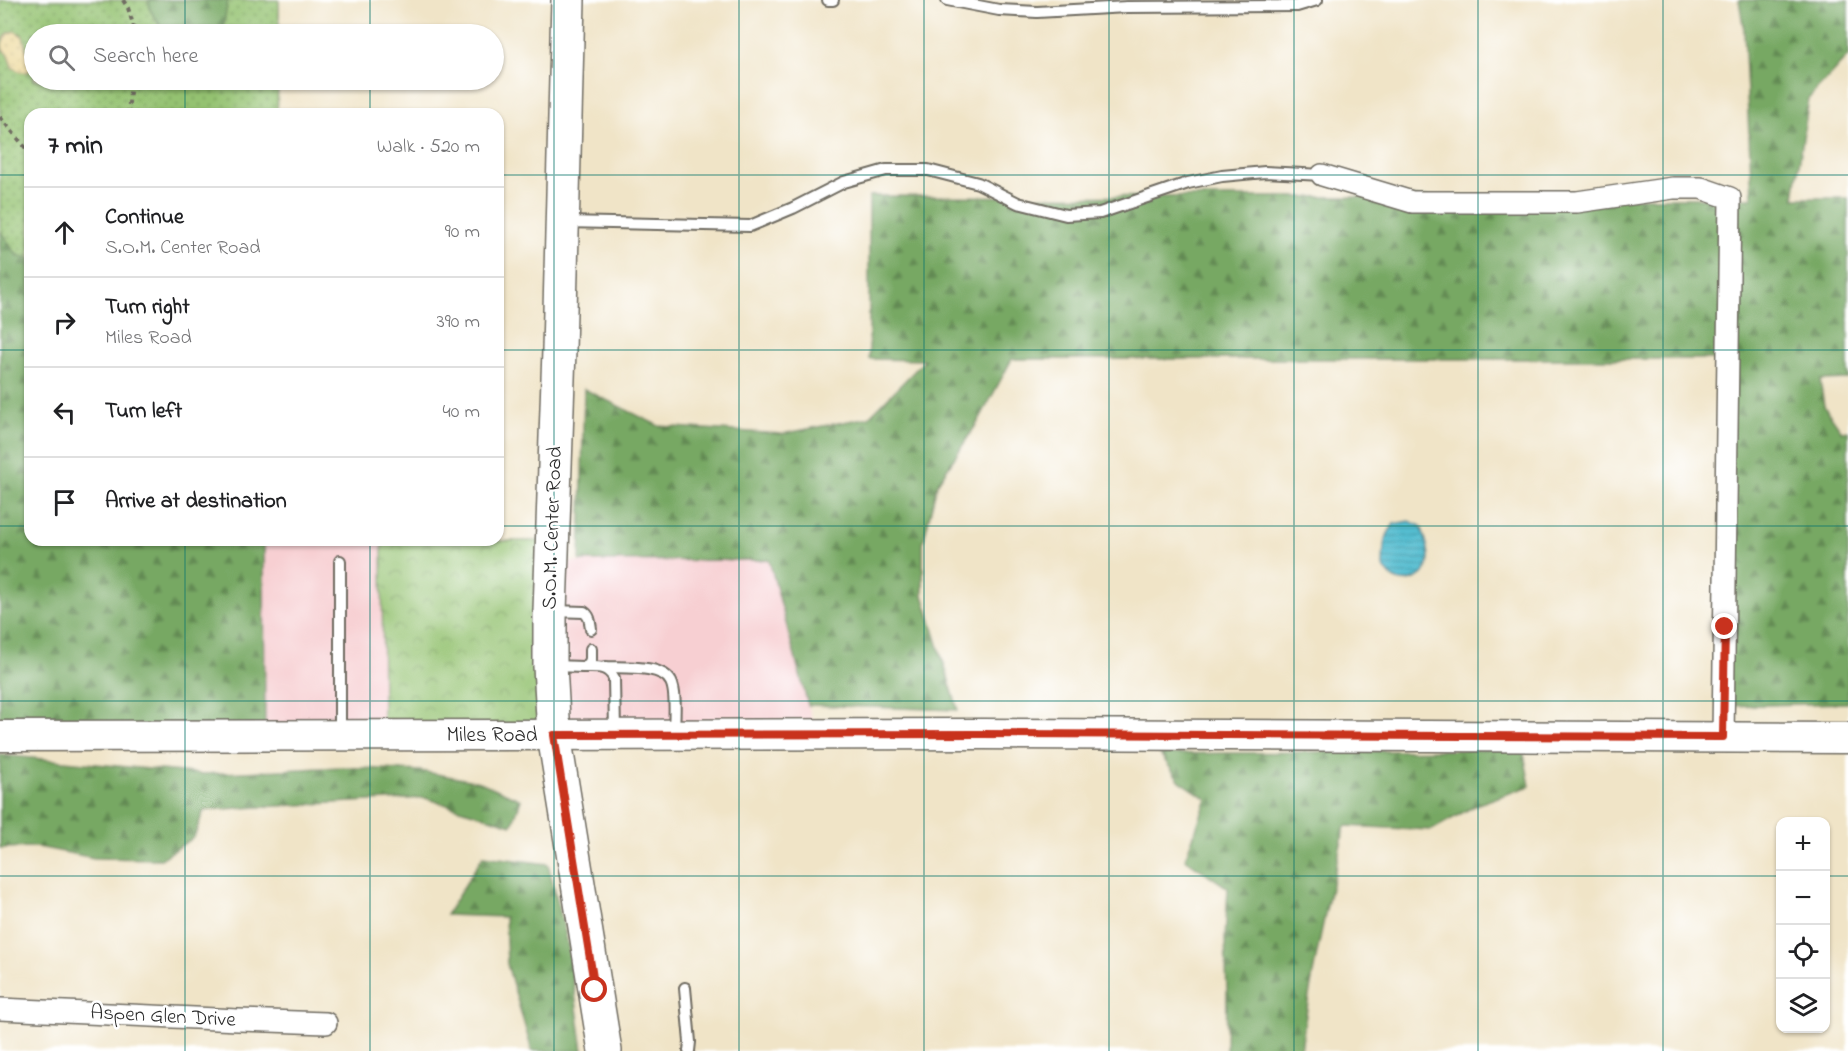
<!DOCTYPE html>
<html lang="en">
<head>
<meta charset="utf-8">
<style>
	:root { --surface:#fff; --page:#f6f6f6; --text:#202124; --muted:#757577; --line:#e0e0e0 }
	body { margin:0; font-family:"Indie Flower",sans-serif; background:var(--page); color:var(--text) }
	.controls { position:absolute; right:18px; bottom:18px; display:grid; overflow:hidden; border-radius:12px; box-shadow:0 2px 4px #0004 }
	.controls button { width:54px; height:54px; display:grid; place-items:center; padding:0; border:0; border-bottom:2px solid var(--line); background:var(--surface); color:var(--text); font:30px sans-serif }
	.stop { position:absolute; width:18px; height:18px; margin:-14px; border:4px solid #c8321e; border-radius:50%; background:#fff }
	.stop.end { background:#c8321e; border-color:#fff; box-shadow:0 2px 6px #0008 }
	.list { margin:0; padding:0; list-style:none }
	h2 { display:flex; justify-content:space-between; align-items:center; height:78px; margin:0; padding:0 24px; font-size:26px }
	h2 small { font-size:20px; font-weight:400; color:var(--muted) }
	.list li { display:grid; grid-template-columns:39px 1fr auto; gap:18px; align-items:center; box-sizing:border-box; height:90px; padding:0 24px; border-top:2px solid var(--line) }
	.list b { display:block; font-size:22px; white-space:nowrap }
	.list p { margin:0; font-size:20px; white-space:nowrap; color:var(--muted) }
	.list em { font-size:20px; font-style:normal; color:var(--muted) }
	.icon { flex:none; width:33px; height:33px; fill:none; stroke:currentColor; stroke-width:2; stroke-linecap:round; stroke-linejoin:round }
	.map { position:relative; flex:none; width:1848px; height:1051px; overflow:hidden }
	.search { position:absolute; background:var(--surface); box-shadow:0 2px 4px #0004; left:24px; top:24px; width:480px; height:66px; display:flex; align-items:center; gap:15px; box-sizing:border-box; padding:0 21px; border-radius:33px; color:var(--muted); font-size:22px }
	.panel { position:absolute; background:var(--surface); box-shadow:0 2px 4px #0004; left:24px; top:108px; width:480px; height:438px; border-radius:18px }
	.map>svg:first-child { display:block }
	.built { fill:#f7cfd2 }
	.grass { fill:url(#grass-dots); stroke:#60764e; stroke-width:1.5 }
	.forest { fill:url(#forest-firs); stroke:#516a47; stroke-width:1.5 }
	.sand { fill:url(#sand-dots); stroke:#8c8264; stroke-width:1.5 }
	.park { fill:url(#park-crowns); stroke:#60764e; stroke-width:1.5 }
	.water { fill:url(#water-rules); stroke:#40747e; stroke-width:1.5 }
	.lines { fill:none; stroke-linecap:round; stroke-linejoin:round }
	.service-casing { stroke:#706c62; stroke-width:14 }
	.minor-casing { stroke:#706c62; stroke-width:24 }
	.secondary-casing { stroke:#706c62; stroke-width:33 }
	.primary-casing { stroke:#706c62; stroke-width:36 }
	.path { stroke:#706c62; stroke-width:4; stroke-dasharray:4.5 4.5; stroke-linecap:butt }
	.service { stroke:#fff; stroke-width:10 }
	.minor { stroke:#fff; stroke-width:21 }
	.secondary { stroke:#fff; stroke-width:30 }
	.primary { stroke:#fff; stroke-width:33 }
	.route { stroke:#c8321e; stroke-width:8 }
	.grid { fill:none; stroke:#0f766e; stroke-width:1.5; stroke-opacity:0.55 }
	.labels { text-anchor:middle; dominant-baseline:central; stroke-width:5; stroke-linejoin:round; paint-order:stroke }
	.street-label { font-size:21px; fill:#2b2b2b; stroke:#fff }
</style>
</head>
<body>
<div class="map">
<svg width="1848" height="1051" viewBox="0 0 1848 1051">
	<defs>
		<pattern id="grass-dots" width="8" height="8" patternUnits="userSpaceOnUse" patternTransform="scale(1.5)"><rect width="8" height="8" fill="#94c271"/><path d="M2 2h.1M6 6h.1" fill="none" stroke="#799e5d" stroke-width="1.8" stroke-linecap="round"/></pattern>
		<pattern id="forest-firs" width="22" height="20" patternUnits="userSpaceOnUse" patternTransform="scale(1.5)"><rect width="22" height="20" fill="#77a863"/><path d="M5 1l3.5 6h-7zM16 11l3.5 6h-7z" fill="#628952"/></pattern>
		<pattern id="sand-dots" width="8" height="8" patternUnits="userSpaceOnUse" patternTransform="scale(1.5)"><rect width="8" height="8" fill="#eeda9e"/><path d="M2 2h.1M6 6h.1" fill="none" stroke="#cb8" stroke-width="1.8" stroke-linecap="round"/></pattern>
		<pattern id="park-crowns" width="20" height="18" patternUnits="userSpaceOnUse" patternTransform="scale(1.5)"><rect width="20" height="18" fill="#94c271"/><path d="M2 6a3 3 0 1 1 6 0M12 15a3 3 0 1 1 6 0" fill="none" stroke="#799e5d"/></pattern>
		<pattern id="water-rules" width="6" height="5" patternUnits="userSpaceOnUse" patternTransform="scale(1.5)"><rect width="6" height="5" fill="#55bed1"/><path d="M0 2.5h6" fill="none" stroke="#479baa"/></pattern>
	</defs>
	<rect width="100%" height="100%" fill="#fff"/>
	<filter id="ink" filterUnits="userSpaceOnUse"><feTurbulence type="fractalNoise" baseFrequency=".0167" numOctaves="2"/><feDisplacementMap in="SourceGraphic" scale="12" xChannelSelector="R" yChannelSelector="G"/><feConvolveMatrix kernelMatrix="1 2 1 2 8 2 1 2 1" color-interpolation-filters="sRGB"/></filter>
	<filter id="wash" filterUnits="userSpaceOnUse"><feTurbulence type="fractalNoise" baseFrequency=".008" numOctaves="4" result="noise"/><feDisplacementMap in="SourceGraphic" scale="24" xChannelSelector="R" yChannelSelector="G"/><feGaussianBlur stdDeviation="1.35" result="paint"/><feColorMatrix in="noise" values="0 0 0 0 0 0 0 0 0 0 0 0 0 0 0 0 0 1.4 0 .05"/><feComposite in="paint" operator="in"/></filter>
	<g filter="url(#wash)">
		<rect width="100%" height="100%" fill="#f0e4c7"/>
		<!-- built -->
		<g class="built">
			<path d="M 382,541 L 383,736 L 265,736 L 264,542 Z"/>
			<path d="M 770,560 L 816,735 L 554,735 L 552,562 Z"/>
		</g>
		<!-- grass -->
		<path class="grass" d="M 0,0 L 279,0 L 279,34 L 34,34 L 34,80 L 278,80 L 277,114 L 30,114 L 30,259 L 0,249 Z"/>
		<!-- forest -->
		<g class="forest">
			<path d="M 149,0 L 228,0 L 222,34 L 165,34 L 150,10 Z"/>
			<path d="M 1739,0 L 1848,0 L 1848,56 L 1809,98 L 1794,198 L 1848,198 L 1848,379 L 1820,380 L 1824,406 L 1842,432 L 1848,431 L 1848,703 L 1724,706 L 1727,359 L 1012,359 L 978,422 L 937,484 L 923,543 L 923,595 L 958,710 L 808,705 L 769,560 L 580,561 L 584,389 L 659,426 L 782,434 L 869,417 L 925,360 L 869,359 L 869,196 L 1752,198 L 1744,31 Z"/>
			<path d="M 0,231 L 17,255 L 30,259 L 30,540 L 382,541 L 264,542 L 265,736 L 0,736 Z"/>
			<path d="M 1523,749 L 1530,786 L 1478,804 L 1432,830 L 1345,826 C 1328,901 1310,975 1301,1051 L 1226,1051 L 1227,991 L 1225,938 L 1228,888 L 1185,859 L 1207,799 L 1180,781 L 1160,754 Z"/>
			<path d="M 0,755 L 203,774 L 341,767 L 420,771 L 480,782 L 521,800 L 512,825 L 425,798 L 204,810 L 194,837 L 161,859 L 94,858 L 38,847 L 0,848 Z"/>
			<path d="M 483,856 L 548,864 L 568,944 L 583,1051 L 532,1051 L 507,964 L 505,917 L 446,915 Z"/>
		</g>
		<!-- sand -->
		<path class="sand" d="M 15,31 L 23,36 L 26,49 L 34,60 L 34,67 L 28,72 L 20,72 L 13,68 C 10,64 10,58 7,54 C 6,52 4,52 3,50 C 0,41 6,32 15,31 Z"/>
		<!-- park -->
		<path class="park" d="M 382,541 L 553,541 L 554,735 L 383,736 Z"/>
		<!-- water -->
		<path class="water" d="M 1409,521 L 1421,526 C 1425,537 1429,547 1429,559 C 1428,576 1408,587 1393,578 C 1390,575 1386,570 1383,567 C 1384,547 1382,541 1394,524 Z"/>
	</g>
	<g filter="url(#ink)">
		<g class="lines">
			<defs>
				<g id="service">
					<path d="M 828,0 L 833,0"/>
					<path d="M 947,0 L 999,10 L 1037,12 L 1127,7 L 1297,6 L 1317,0"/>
					<path d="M 565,222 L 750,226 L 793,208 L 844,182 L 886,170 L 928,170 L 978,183 L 1018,203 L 1066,215 L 1100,213 L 1188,183 L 1222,176 L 1265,172 L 1322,175"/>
					<path d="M 340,561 L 340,733"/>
					<path d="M 554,611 L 584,612 C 590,616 590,622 591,629"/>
					<path d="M 554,666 L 583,667 L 589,664 L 591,659 L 591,649"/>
					<path d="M 583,667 C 597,667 607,665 614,678 L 615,732"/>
					<path d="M 605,667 C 622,668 662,664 671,682 C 677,693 674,721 674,734"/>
					<path d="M 685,988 L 690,1042 L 689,1051"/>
				</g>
				<g id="minor">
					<path d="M 1322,175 L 1412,202 L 1577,202 L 1673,188 L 1701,188 L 1730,198 L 1723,737"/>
					<path d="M 0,1009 L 238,1020 L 326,1023"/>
				</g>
				<path id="secondary" d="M 0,736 L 982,734 L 1848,738"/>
				<path id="primary" d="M 568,0 L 559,350 L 550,611 L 550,666 L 554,735 L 605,1051"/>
			</defs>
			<!-- service casing -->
			<use href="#service" class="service-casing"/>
			<!-- minor casing -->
			<use href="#minor" class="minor-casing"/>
			<!-- secondary casing -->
			<use href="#secondary" class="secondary-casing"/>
			<!-- primary casing -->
			<use href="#primary" class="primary-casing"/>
			<!-- path -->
			<g class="path">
				<path d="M 123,0 L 128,8 L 136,34"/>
				<path d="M 128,114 L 131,80"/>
				<path d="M 0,117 L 30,153"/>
			</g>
			<!-- service -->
			<use href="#service" class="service"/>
			<!-- minor -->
			<use href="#minor" class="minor"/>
			<!-- secondary -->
			<use href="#secondary" class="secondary"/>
			<!-- primary -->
			<use href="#primary" class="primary"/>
		</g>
	</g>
	<g class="lines" filter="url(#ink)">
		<!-- route -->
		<path class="route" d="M 595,990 L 554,735 L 982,734 L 1723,737 L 1725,627"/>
	</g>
	<!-- grid -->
	<path class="grid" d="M 185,0 L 185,34M 370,0 L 370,34M 554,0 L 554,1051M 739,0 L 739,1051M 924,0 L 924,1051M 1109,0 L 1109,1051M 1294,0 L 1294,1051M 1478,0 L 1478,1051M 1663,0 L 1663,1051M 185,80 L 185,114M 370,80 L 370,114M 0,175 L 30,175M 498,175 L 1848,175M 0,350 L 30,350M 498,350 L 1848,350M 0,526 L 30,526M 498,526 L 1848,526M 185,540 L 185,1051M 370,540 L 370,1051M 0,701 L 1848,701M 0,876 L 1780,876M 1826,876 L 1848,876"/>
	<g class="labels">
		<!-- street labels -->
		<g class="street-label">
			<text transform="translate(553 528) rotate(-88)">S.O.M. Center Road</text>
			<text x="492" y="736">Miles Road</text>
			<text transform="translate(163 1017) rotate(3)">Aspen Glen Drive</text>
		</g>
	</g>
</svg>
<div class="controls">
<button>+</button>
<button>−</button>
<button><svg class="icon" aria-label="locate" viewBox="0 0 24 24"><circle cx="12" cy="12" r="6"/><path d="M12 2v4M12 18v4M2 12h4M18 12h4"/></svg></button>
<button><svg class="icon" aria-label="layers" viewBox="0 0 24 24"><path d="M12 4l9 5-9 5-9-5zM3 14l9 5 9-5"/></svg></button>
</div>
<div class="stop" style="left:595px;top:990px"></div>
<div class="stop end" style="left:1725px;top:627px"></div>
<div class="search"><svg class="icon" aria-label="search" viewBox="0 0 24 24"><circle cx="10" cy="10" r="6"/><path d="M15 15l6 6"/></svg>Search here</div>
<section class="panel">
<h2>7 min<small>Walk · 520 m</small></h2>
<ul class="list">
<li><svg class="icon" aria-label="ahead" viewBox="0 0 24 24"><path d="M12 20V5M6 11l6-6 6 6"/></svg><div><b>Continue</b><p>S.O.M. Center Road</p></div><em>90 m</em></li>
<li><svg class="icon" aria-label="right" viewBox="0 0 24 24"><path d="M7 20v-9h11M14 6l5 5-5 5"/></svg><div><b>Turn right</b><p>Miles Road</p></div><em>390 m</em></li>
<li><svg class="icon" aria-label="left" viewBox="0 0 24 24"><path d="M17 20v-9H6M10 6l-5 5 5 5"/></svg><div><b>Turn left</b></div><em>40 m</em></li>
<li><svg class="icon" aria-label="arrive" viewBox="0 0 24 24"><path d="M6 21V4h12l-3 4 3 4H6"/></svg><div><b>Arrive at destination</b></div></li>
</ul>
</section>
</div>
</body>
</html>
